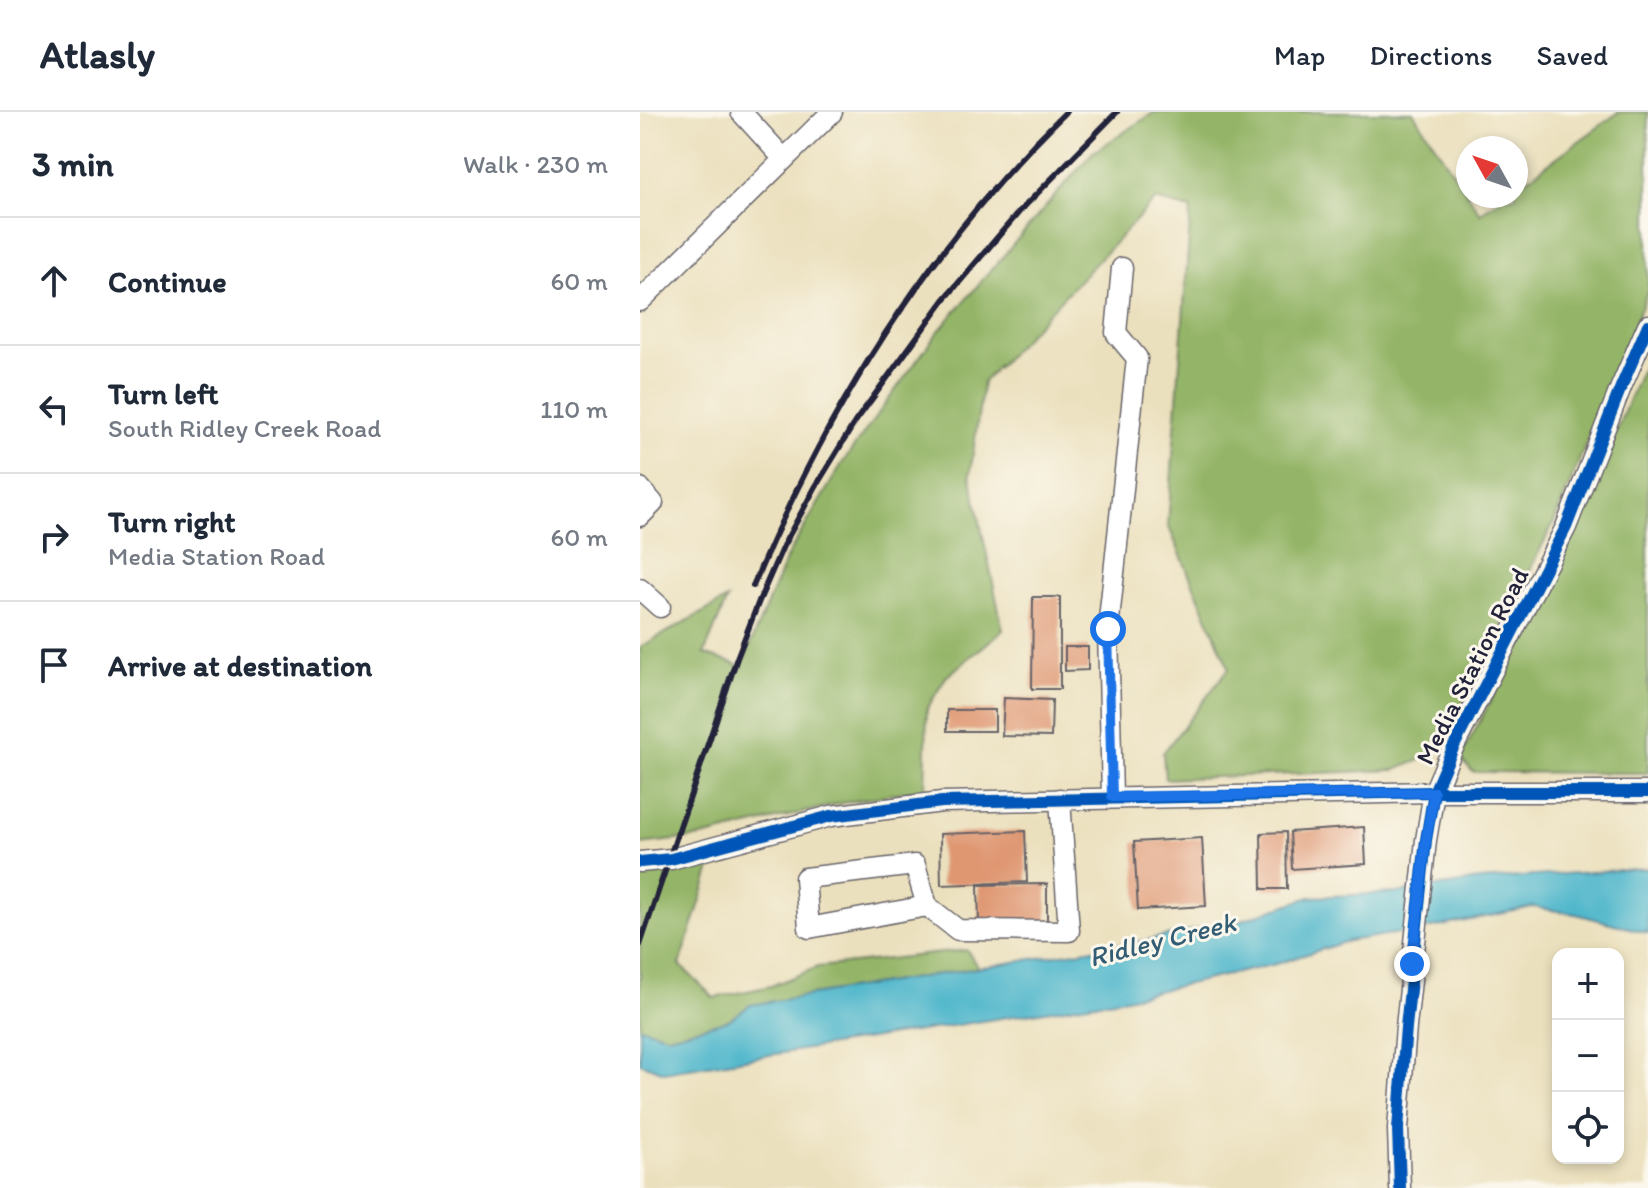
<!DOCTYPE html>
<html lang="en">
<head>
<meta charset="utf-8">
<style>
	:root { --surface:#fff; --page:#f2f2f3; --text:#1f2937; --muted:#747a83; --line:#e0e1e3 }
	body { margin:0; font-family:Itim,sans-serif; background:var(--page); color:var(--text) }
	.controls { position:absolute; right:24px; bottom:24px; display:grid; overflow:hidden; border-radius:16px; box-shadow:0 4px 12px #0003 }
	.controls button { width:72px; height:72px; display:grid; place-items:center; padding:0; border:0; border-bottom:2px solid var(--line); background:var(--surface); color:var(--text); font:40px sans-serif }
	.compass { position:absolute; left:816px; top:24px; width:72px; height:72px; border-radius:50%; background:var(--surface); box-shadow:0 4px 12px #0003; rotate:310deg }
	.stop { position:absolute; width:24px; height:24px; margin:-18px; border:6px solid #1a73e8; border-radius:50%; background:#fff }
	.stop.end { background:#1a73e8; border-color:#fff; box-shadow:0 2px 8px #0008 }
	.list { margin:0; padding:0; list-style:none }
	h2 { display:flex; justify-content:space-between; align-items:center; height:104px; margin:0; padding:0 32px; font-size:34px }
	h2 small { font-size:26px; font-weight:400; color:var(--muted) }
	.list li { display:grid; grid-template-columns:52px 1fr auto; gap:24px; align-items:center; box-sizing:border-box; height:128px; padding:0 32px; border-top:2px solid var(--line) }
	.list b { display:block; font-size:30px; white-space:nowrap }
	.list p { margin:0; font-size:26px; white-space:nowrap; color:var(--muted) }
	.list em { font-size:26px; font-style:normal; color:var(--muted) }
	.icon { flex:none; width:44px; height:44px; fill:none; stroke:currentColor; stroke-width:2; stroke-linecap:round; stroke-linejoin:round }
	.map { position:relative; flex:none; width:1008px; height:1076px; overflow:hidden }
	header { display:flex; align-items:center; gap:48px; box-sizing:border-box; height:112px; padding:0 40px; background:var(--surface); border-bottom:2px solid var(--line) }
	header strong { font-size:38px }
	nav { display:flex; gap:44px; margin-inline-start:auto; font-size:28px }
	main { display:flex }
	aside { flex:1; background:var(--surface) }
	.map>svg:first-child { display:block }
	.forest { fill:#94b568; stroke:#5b6c52; stroke-width:2 }
	.water { fill:#4db6cb; stroke:#386c83; stroke-width:2 }
	.building { fill:#df9772 }
	.lines { fill:none; stroke-linecap:round; stroke-linejoin:round }
	.minor-casing { stroke:#686468; stroke-width:23 }
	.minor { stroke:#fff; stroke-width:20 }
	.rail { stroke:#22223b; stroke-width:6 }
	.cycleway-casing { stroke:#fbf7ec; stroke-width:17 }
	.cycleway { stroke:#0057b8; stroke-width:12 }
	.route { stroke:#1a73e8; stroke-width:10 }
	.labels { text-anchor:middle; dominant-baseline:central; stroke-width:6; stroke-linejoin:round; paint-order:stroke }
	.street-label { font-size:26px; fill:#22223b; stroke:#fbf7ec }
	.water-label { font-size:28px; font-style:italic; fill:#335d75; stroke:#fbf7ec }
</style>
</head>
<body>
<header>
<strong>Atlasly</strong>
<nav><a>Map</a><a>Directions</a><a>Saved</a></nav>
</header>
<main>
<aside>
<h2>3 min<small>Walk · 230 m</small></h2>
<ul class="list">
<li><svg class="icon" aria-label="ahead" viewBox="0 0 24 24"><path d="M12 20V5M6 11l6-6 6 6"/></svg><div><b>Continue</b></div><em>60 m</em></li>
<li><svg class="icon" aria-label="left" viewBox="0 0 24 24"><path d="M17 20v-9H6M10 6l-5 5 5 5"/></svg><div><b>Turn left</b><p>South Ridley Creek Road</p></div><em>110 m</em></li>
<li><svg class="icon" aria-label="right" viewBox="0 0 24 24"><path d="M7 20v-9h11M14 6l5 5-5 5"/></svg><div><b>Turn right</b><p>Media Station Road</p></div><em>60 m</em></li>
<li><svg class="icon" aria-label="arrive" viewBox="0 0 24 24"><path d="M6 21V4h12l-3 4 3 4H6"/></svg><div><b>Arrive at destination</b></div></li>
</ul>
</aside>
<div class="map">
<svg width="1008" height="1076" viewBox="0 0 1008 1076">
	<rect width="100%" height="100%" fill="#fbf7ec"/>
	<filter id="ink" filterUnits="userSpaceOnUse"><feTurbulence type="fractalNoise" baseFrequency=".0125" numOctaves="2"/><feDisplacementMap in="SourceGraphic" scale="16" xChannelSelector="R" yChannelSelector="G"/><feConvolveMatrix kernelMatrix="1 2 1 2 8 2 1 2 1" color-interpolation-filters="sRGB"/></filter>
	<filter id="wash" filterUnits="userSpaceOnUse"><feTurbulence type="fractalNoise" baseFrequency=".006" numOctaves="4" result="noise"/><feDisplacementMap in="SourceGraphic" scale="32" xChannelSelector="R" yChannelSelector="G"/><feGaussianBlur stdDeviation="1.8" result="paint"/><feColorMatrix in="noise" values="0 0 0 0 0 0 0 0 0 0 0 0 0 0 0 0 0 1.4 0 .05"/><feComposite in="paint" operator="in"/></filter>
	<g filter="url(#wash)">
		<rect width="100%" height="100%" fill="#ebe0bd"/>
		<!-- forest -->
		<g class="forest">
			<path d="M 515,0 L 773,0 L 840,101 L 864,84 L 876,84 L 876,75 L 979,0 L 1008,0 L 1008,179 L 915,408 L 823,591 L 788,645 L 755,658 L 525,667 L 523,641 L 589,556 L 528,413 L 551,97 L 515,88 L 343,270 L 330,363 L 363,518 L 306,565 L 287,597 L 285,676 L 198,692 L 62,725 L 0,732 L 0,535 L 87,487 L 64,542 L 101,554 L 148,443 L 203,350 L 297,221 L 452,41 Z"/>
			<path d="M 1008,242 L 1008,661 L 833,660 L 820,646 L 895,506 L 934,420 Z"/>
			<path d="M 73,750 L 40,853 L 74,886 L 131,874 L 178,855 L 327,838 L 338,856 L 111,893 L 89,908 L 29,924 L 0,915 L 0,760 Z"/>
		</g>
		<!-- water -->
		<path class="water" d="M 1008,756 L 1008,821 L 936,802 L 893,795 L 792,816 L 708,829 L 636,852 L 486,886 L 24,960 L 0,951 L 0,915 L 29,924 L 89,908 L 110,893 L 502,829 L 602,808 L 670,785 L 758,781 L 839,768 Z"/>
		<g id="blocks">
			<!-- building -->
			<g class="building">
				<path d="M 393,485 L 420,485 L 420,577 L 392,577 Z"/>
				<path d="M 425,535 L 448,535 L 448,558 L 425,559 Z"/>
				<path d="M 364,586 L 412,588 L 411,625 L 362,624 Z"/>
				<rect x="307" y="598" width="48" height="21"/>
				<path d="M 724,715 L 726,752 L 652,757 L 650,720 Z"/>
				<path d="M 385,719 L 387,770 L 301,773 L 300,722 Z"/>
				<path d="M 646,720 L 647,777 L 622,777 L 621,721 Z"/>
				<path d="M 562,726 L 566,794 L 498,798 L 494,730 Z"/>
				<path d="M 407,772 L 407,813 L 339,813 L 338,773 Z"/>
			</g>
		</g>
	</g>
	<g filter="url(#ink)">
		<use href="#blocks" fill-opacity="0" stroke="#686468" stroke-width="2"/>
		<g class="lines">
			<defs>
				<g id="minor">
					<path d="M 101,0 L 144,47"/>
					<path d="M 0,189 L 192,0"/>
					<path d="M 0,376 L 13,391 L 0,404"/>
					<path d="M 0,477 L 20,495"/>
					<path d="M 472,685 L 468,517 L 497,246 L 476,221 L 482,156"/>
					<path d="M 0,750 L 31,747 L 191,704 L 302,690 L 794,680 L 1008,680"/>
					<path d="M 287,794 L 275,753 L 165,766 L 169,816 L 287,794 L 318,818 L 429,819 L 420,687"/>
					<path d="M 760,1076 L 758,1017 L 766,915 L 786,728 L 794,680 L 813,636 L 926,415 L 981,275 L 1008,213"/>
				</g>
			</defs>
			<!-- minor casing -->
			<use href="#minor" class="minor-casing"/>
			<!-- minor -->
			<use href="#minor" class="minor"/>
			<!-- rail -->
			<g class="rail">
				<path d="M 113,474 C 186,299 289,133 426,0"/>
				<path d="M 0,833 L 97,546 L 119,489 L 143,434 L 176,374 L 215,310 L 304,188 L 379,100 L 477,0"/>
			</g>
			<defs>
				<g id="cycleway">
					<path d="M 0,750 L 31,747 L 191,704 L 302,690 L 794,680 L 1008,680"/>
					<path d="M 760,1076 L 758,1017 L 766,915 L 786,728 L 794,680 L 813,636 L 926,415 L 981,275 L 1008,213"/>
				</g>
			</defs>
			<!-- cycleway casing -->
			<use href="#cycleway" class="cycleway-casing"/>
			<!-- cycleway -->
			<use href="#cycleway" class="cycleway"/>
		</g>
	</g>
	<g class="lines" filter="url(#ink)">
		<!-- route -->
		<path class="route" d="M 468,517 L 472,685 L 794,680 L 786,728 L 772,852"/>
	</g>
	<g class="labels">
		<!-- street labels -->
		<g class="street-label">
			<text transform="translate(832 554) rotate(-63)">Media Station Road</text>
		</g>
		<!-- water labels -->
		<g class="water-label">
			<text transform="translate(522 827) rotate(-14)">Ridley Creek</text>
		</g>
	</g>
</svg>
<div class="controls">
<button>+</button>
<button>−</button>
<button><svg class="icon" aria-label="locate" viewBox="0 0 24 24"><circle cx="12" cy="12" r="6"/><path d="M12 2v4M12 18v4M2 12h4M18 12h4"/></svg></button>
</div>
<svg class="compass" viewBox="-18 -18 36 36"><path d="M0-13l5 13h-10z" fill="#e53935"/><path d="M0 13l5-13h-10z" fill="#747a83"/></svg>
<div class="stop" style="left:468px;top:517px"></div>
<div class="stop end" style="left:772px;top:852px"></div>
</div>
</main>
</body>
</html>
